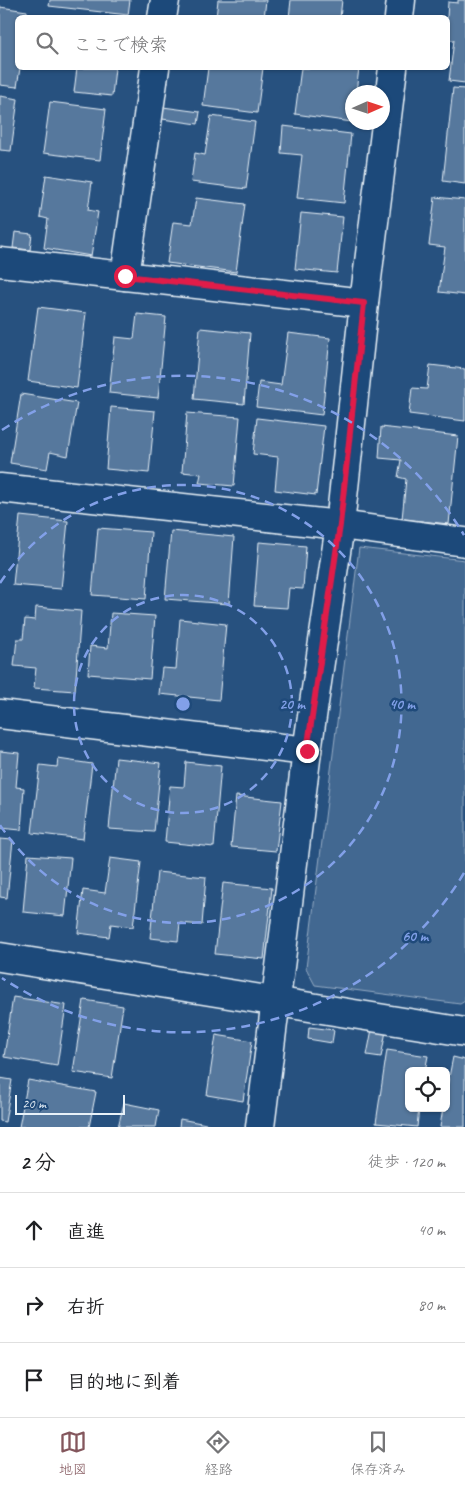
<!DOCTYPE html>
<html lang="ja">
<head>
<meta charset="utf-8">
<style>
	:root { --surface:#fff; --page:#f6f6f6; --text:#202124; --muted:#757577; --line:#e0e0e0; --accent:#84575d }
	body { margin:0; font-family:Caveat,"Klee One",sans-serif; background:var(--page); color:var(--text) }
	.controls { position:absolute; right:15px; bottom:15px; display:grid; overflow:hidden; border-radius:8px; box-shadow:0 1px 4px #0004 }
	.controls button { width:45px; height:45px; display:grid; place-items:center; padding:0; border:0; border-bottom:1px solid var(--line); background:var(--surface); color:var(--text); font:25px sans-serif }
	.compass { position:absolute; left:345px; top:85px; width:45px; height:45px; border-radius:50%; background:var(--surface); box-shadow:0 1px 4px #0004; rotate:87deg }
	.scale { position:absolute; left:15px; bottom:12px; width:110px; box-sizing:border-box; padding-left:5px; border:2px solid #e8f1f8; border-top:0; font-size:14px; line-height:18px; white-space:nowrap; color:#e8f1f8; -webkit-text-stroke:4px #1f4a7a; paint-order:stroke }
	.stop { position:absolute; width:15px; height:15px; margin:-11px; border:4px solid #e11d48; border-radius:50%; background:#fff }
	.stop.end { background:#e11d48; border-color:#fff; box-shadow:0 1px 5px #0008 }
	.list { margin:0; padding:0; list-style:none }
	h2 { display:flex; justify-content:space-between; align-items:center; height:65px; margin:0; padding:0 20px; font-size:21px }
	h2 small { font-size:16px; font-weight:400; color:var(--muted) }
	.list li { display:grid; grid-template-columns:32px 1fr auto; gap:15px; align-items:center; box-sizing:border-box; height:75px; padding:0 20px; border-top:1px solid var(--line) }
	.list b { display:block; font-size:19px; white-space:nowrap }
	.list em { font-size:16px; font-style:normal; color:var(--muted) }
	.icon { flex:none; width:28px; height:28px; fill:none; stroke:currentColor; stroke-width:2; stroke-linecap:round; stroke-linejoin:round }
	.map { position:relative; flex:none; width:465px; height:1127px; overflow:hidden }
	.search { position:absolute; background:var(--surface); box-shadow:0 1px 4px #0004; left:15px; right:15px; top:15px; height:55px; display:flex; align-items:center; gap:12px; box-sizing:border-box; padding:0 18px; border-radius:8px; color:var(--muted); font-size:19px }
	.sheet { height:290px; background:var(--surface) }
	nav { display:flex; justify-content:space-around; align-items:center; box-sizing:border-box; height:70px; border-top:1px solid var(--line); background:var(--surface); font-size:14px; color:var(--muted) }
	nav a { display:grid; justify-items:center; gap:2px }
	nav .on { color:var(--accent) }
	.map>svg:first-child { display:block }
	.green { fill:#436891; stroke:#96acc4 }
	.building { fill:#57789d; stroke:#e8f1f8 }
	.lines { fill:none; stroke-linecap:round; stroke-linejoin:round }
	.street-casing { stroke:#e8f1f8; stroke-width:31 }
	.street { stroke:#1f4a7a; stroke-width:28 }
	.route { stroke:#e11d48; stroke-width:6 }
	.ring { fill:none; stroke:#82a0e8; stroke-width:2.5; stroke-dasharray:9 6 }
	.centre { fill:#82a0e8; stroke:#1f4a7a; stroke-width:2.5 }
	.ring-label { font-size:15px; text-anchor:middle; font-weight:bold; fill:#82a0e8; stroke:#1f4a7a; stroke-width:5; stroke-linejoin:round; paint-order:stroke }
</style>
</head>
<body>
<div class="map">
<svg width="465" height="1127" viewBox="0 0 465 1127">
	<rect width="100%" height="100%" fill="#27517f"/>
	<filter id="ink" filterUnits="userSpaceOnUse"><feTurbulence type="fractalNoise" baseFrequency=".02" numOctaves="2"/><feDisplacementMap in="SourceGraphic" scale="10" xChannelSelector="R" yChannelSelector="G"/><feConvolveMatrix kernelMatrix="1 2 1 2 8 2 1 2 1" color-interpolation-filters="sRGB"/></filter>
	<g filter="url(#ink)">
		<!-- green -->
		<path class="green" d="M 359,548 L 465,560 L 465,1001 L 460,1004 L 315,985 L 306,968 Z"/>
		<!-- building -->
		<g class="building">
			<path d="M 50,0 L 130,0 L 128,15 L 49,6 Z"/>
			<path d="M 218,0 L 266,0 L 264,18 L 216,18 Z"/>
			<path d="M 291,0 L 342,0 L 340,18 L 289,18 Z"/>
			<path d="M 458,0 L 465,0 L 465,83 L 449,81 L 454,40 L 448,40 L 447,18 L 448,2 L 458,3 Z"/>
			<path d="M 0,7 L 27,11 L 27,18 L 18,18 L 18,68 L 20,68 L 17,87 L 0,85 Z"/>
			<path d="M 77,68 L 115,68 L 112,96 L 74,92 Z"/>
			<path d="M 208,68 L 263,68 L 257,113 L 203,106 Z"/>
			<path d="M 301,68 L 359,68 L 356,92 L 352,92 L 352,122 L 295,114 Z"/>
			<path d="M 453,88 L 465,89 L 465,184 L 443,181 Z"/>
			<path d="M 0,96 L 18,99 L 11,151 L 0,150 Z"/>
			<path d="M 50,102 L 106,109 L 100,160 L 43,153 Z"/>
			<path d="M 163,107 L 200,112 L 198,124 L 162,119 Z"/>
			<path d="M 211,116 L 255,122 L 246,189 L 191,182 L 195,153 L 205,155 Z"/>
			<path d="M 283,126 L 351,134 L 344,203 L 297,198 L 302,155 L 281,153 Z"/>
			<path d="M 46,175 L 92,182 L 88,210 L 98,212 L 91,256 L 44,248 L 48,219 L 40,217 Z"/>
			<path d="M 435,197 L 465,200 L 465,295 L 439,292 L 445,247 L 429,245 Z"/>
			<path d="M 196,198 L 245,204 L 236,272 L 167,263 L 173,222 L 192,224 Z"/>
			<path d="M 301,213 L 343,217 L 337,273 L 295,269 Z"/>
			<path d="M 15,232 L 32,234 L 30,250 L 13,248 Z"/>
			<path d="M 38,307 L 86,313 L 77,388 L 28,381 Z"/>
			<path d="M 137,314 L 166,317 L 158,398 L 109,393 L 115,337 L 134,339 Z"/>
			<path d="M 200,328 L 250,333 L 244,404 L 194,399 Z"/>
			<path d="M 288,333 L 330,338 L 322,415 L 256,407 L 259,382 L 281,385 Z"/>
			<path d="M 430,365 L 465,369 L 465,421 L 409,414 L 412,388 L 427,389 Z"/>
			<path d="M 21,394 L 77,403 L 68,456 L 50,452 L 47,469 L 10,463 Z"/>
			<path d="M 111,407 L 155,411 L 149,473 L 106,469 Z"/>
			<path d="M 187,413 L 240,417 L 234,486 L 199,483 L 201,474 L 182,472 Z"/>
			<path d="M 257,418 L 324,426 L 316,495 L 275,490 L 278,457 L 253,454 Z"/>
			<path d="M 381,427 L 458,436 L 449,524 L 402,519 L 406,479 L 398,477 L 401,460 L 379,458 Z"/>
			<path d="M 20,516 L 68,521 L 61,589 L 13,585 Z"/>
			<path d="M 98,528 L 151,532 L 146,599 L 92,595 Z"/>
			<path d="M 171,531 L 234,537 L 229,604 L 165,599 Z"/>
			<path d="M 259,542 L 306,546 L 303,589 L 289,588 L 287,608 L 254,606 Z"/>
			<path d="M 36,607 L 81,611 L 75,691 L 34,688 L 36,668 L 14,666 L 17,639 L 23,639 L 25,619 L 35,620 Z"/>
			<path d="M 111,613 L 155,616 L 150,679 L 88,674 L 90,646 L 108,648 Z"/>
			<path d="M 180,619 L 226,624 L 219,700 L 159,694 L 162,668 L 176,669 Z"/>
			<path d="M 0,751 L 19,753 L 16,787 L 24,788 L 21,830 L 0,828 Z"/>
			<path d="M 116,758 L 161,763 L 154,832 L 109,829 Z"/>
			<path d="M 58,759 L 92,764 L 83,839 L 32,833 L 40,765 L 57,767 Z"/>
			<path d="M 186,762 L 221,766 L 214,847 L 165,842 L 170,786 L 184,787 Z"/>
			<path d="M 236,796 L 282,801 L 276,851 L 231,847 Z"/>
			<path d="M 0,839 L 13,840 L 7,898 L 0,897 Z"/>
			<path d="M 28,855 L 71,858 L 65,916 L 23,912 Z"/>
			<path d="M 110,858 L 141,862 L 133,927 L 111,924 L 109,937 L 78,933 L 83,890 L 105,893 Z"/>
			<path d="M 157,872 L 206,877 L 202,925 L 180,923 L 178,941 L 150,938 Z"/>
			<path d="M 223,883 L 272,888 L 264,959 L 215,954 Z"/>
			<path d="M 13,997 L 66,1005 L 57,1066 L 4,1057 Z"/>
			<path d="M 84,1000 L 123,1006 L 112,1078 L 73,1072 Z"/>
			<path d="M 309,1027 L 334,1030 L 332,1043 L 308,1039 Z"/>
			<path d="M 372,1029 L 386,1031 L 381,1057 L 367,1055 Z"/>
			<path d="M 216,1035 L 252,1041 L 243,1101 L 207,1095 Z"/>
			<path d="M 387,1050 L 428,1056 L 425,1071 L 409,1071 L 409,1108 L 419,1108 L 417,1127 L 376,1123 Z"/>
			<path d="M 453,1057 L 465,1060 L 465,1127 L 440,1127 L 443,1108 L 446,1108 L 446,1092 Z"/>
			<path d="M 0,1078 L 12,1080 L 5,1122 L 0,1121 Z"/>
			<path d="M 28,1080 L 96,1092 L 89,1127 L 19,1127 Z"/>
			<path d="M 124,1103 L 159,1110 L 156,1127 L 118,1127 Z"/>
			<path d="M 180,1119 L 222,1127 L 179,1127 Z"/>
		</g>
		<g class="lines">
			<defs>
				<g id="street">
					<path d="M 162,18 L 165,0"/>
					<path d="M 399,18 L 401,0"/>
					<path d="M 0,262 L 364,303"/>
					<path d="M 125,276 L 155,68"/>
					<path d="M 0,488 L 340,525 L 465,542"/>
					<path d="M 0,714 L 307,751"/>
					<path d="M 0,957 L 465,1032"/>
					<path d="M 260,1127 L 307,751 L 340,525 L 364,303 L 393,68"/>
				</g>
			</defs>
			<!-- street casing -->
			<use href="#street" class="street-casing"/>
			<!-- street -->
			<use href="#street" class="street"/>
		</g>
	</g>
	<g class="lines" filter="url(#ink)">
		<!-- route -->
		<path class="route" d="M 125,276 L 364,303 L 340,525 L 307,751"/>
	</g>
	<!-- distance rings -->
	<g class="ring">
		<circle cx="183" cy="704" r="109"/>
		<path d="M0 583A219 219 0 1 1 0 825"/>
		<path d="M464 873A328 328 0 0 1 2 978M2 430A328 328 0 0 1 464 535"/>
	</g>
	<circle cx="183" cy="704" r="8" class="centre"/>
	<g class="ring-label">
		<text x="292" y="709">20 m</text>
		<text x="402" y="709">40 m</text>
		<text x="415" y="941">60 m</text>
	</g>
</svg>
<div class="controls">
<button><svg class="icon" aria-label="locate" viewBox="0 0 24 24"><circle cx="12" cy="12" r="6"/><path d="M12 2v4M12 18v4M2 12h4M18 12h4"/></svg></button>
</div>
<svg class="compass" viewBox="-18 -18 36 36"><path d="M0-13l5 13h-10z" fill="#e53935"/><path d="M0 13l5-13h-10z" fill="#757577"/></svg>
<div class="scale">20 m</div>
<div class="stop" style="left:125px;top:276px"></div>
<div class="stop end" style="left:307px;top:751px"></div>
<div class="search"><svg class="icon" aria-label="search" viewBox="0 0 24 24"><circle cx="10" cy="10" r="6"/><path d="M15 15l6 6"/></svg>ここで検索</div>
</div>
<section class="sheet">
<h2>2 分<small>徒歩 · 120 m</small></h2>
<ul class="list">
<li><svg class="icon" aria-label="ahead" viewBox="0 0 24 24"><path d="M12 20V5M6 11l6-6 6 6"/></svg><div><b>直進</b></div><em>40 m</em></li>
<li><svg class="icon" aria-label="right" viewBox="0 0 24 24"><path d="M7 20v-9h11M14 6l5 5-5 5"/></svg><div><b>右折</b></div><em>80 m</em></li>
<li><svg class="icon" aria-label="arrive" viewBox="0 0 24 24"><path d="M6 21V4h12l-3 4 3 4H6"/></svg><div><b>目的地に到着</b></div></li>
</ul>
</section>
<nav>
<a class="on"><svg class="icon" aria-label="map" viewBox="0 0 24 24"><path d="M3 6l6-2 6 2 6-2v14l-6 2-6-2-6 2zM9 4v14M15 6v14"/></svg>地図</a>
<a><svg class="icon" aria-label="directions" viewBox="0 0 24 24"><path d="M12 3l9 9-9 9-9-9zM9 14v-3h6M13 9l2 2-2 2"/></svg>経路</a>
<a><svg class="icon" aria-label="saved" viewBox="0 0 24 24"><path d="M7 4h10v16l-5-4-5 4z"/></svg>保存済み</a>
</nav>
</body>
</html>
